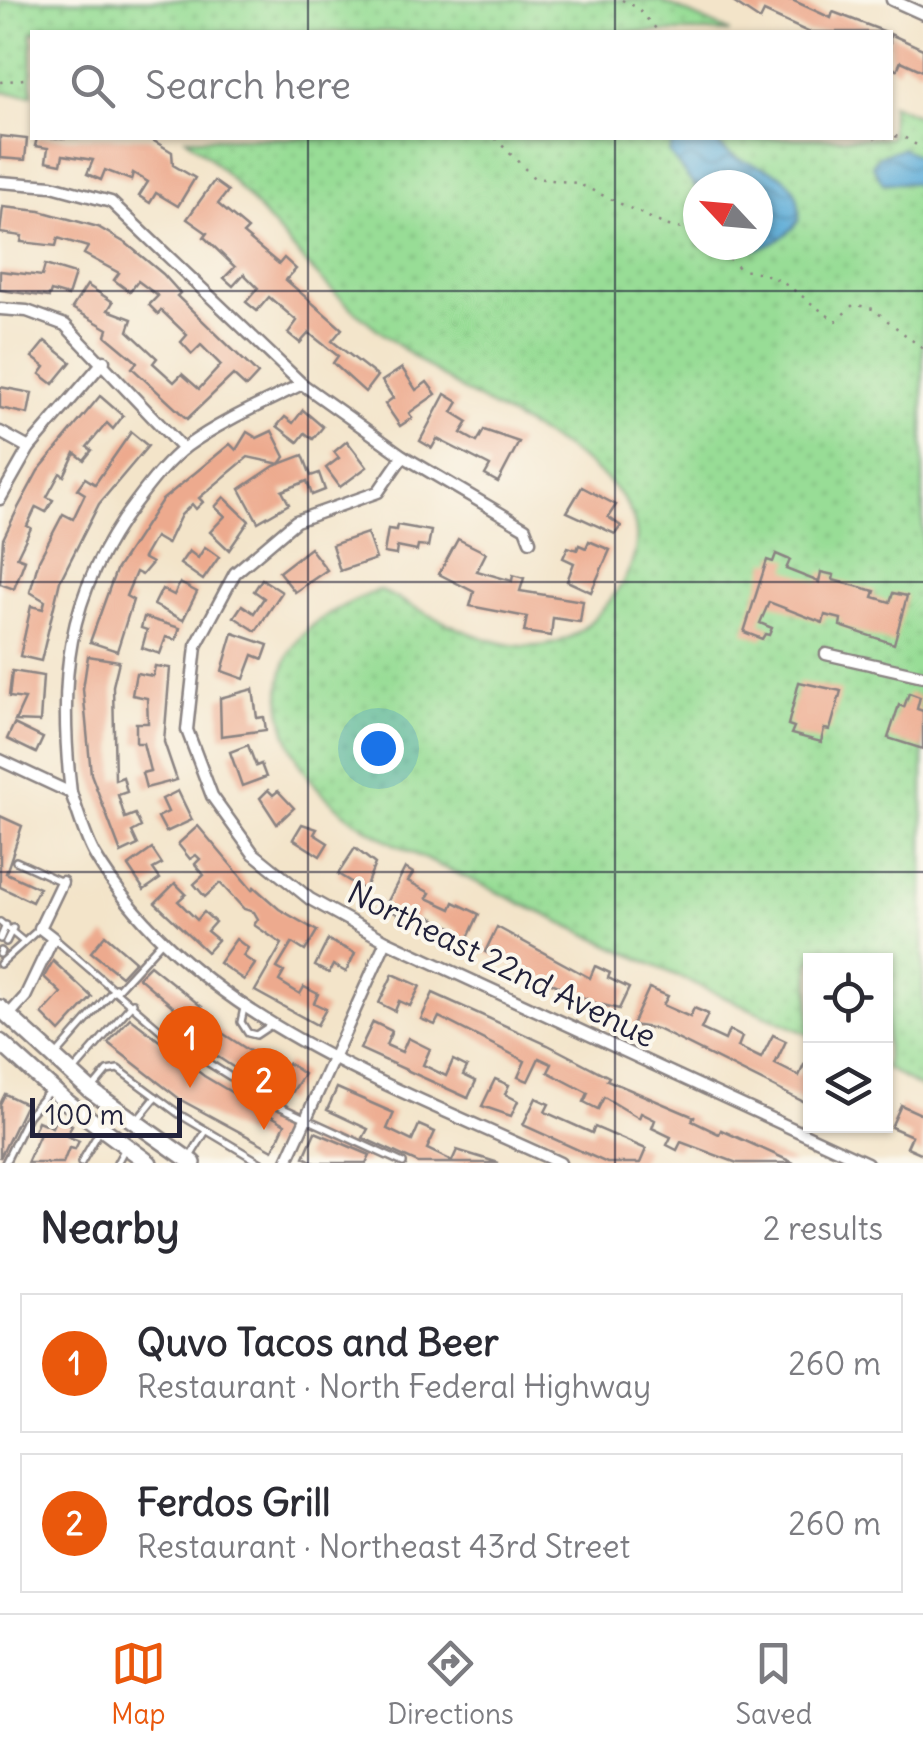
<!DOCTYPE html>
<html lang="en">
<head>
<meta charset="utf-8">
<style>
	:root { --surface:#fff; --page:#f7f7f7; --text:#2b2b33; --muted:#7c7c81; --line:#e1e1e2; --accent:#ea580c }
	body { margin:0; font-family:Delius,sans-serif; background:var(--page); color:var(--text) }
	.controls { position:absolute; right:30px; bottom:30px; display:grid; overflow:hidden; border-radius:0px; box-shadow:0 2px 8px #0004 }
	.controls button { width:90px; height:90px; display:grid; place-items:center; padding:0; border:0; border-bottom:2px solid var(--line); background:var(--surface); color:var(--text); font:50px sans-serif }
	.compass { position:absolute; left:683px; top:170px; width:90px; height:90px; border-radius:50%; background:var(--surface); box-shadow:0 2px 8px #0004; rotate:296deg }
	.scale { position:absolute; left:30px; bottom:25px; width:152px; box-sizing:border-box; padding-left:10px; border:5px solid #22223b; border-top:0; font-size:28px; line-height:35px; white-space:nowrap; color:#22223b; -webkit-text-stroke:8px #fbf7ec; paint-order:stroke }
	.you { position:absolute; left:378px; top:748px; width:35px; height:35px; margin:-25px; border:8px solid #fff; border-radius:50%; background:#1a73e8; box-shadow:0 0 0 15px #1a73e833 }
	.badge { display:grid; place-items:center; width:65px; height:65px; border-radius:50%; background:var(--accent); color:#fff; font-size:32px; font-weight:700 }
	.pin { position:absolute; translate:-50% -82px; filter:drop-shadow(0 2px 5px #0008) }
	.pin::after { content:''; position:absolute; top:52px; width:35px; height:30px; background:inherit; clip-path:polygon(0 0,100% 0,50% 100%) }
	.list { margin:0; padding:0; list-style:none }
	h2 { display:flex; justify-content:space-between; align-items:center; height:130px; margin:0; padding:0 40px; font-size:42px }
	h2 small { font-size:32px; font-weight:400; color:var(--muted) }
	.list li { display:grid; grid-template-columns:65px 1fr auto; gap:30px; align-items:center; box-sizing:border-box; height:140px; margin:0 20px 20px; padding:0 20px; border:2px solid var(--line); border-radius:0px }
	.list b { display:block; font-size:38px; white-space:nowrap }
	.list p { margin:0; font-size:32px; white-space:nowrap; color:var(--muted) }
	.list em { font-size:32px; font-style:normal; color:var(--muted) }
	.icon { flex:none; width:55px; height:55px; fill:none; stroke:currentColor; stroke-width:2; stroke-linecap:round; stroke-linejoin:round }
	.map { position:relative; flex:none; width:923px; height:1163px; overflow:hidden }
	.search { position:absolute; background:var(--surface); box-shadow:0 2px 8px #0004; left:30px; right:30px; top:30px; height:110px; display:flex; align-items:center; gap:25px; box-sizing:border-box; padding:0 35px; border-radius:0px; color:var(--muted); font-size:38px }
	.sheet { height:450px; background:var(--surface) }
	nav { display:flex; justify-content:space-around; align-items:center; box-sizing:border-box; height:140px; border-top:2px solid var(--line); background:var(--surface); font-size:28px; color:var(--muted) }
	nav a { display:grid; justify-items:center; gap:5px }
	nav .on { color:var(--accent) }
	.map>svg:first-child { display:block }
	.grass { fill:url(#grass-dots); stroke:#5d8068; stroke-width:2.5; fill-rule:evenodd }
	.water { fill:url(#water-waves); stroke:#40688a; stroke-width:2.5 }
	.building { fill:#edaa8e }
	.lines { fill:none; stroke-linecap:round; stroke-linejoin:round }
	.service-casing { stroke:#8a8382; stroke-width:10 }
	.minor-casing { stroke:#8a8382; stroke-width:15 }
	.primary-casing { stroke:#8a8382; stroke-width:20 }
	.path { stroke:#8a8382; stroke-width:2.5; stroke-dasharray:2.5 8; stroke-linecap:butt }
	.service { stroke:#fff; stroke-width:5 }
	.minor { stroke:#fff; stroke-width:10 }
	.primary { stroke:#fff; stroke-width:15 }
	.grid { fill:none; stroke:#22223b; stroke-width:2.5; stroke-opacity:0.55 }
	.labels { text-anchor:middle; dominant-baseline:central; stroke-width:8; stroke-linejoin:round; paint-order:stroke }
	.street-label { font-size:32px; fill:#22223b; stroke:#fbf7ec }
</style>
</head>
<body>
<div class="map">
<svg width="923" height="1163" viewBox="0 0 923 1163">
	<defs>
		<pattern id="grass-dots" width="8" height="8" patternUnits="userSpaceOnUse" patternTransform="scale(2.5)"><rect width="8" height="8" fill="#98dd96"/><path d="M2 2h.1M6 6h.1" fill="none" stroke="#83bd82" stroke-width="1.8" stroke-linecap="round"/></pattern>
		<pattern id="water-waves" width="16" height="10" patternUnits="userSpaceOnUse" patternTransform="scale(2.5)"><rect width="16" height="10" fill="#5eadd8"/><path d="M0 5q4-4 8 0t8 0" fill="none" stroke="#4d8cb0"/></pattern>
	</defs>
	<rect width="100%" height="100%" fill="#fbf7ec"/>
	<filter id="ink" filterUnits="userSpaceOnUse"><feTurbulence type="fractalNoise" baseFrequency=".01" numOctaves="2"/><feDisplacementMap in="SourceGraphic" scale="20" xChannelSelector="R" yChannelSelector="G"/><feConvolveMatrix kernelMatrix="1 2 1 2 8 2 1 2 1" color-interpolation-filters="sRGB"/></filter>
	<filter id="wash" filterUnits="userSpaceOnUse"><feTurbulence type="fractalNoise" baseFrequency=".0048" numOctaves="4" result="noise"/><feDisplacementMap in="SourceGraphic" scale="40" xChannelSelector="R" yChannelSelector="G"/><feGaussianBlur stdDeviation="2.25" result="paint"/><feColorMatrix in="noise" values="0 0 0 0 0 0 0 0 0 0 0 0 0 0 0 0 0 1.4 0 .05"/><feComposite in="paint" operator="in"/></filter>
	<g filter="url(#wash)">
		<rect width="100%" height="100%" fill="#f3e4c9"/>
		<!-- grass -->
		<g class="grass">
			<path d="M 0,0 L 659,0 L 730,32 L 32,32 L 32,95 L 0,92 Z"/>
			<path d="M 891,104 L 923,118 L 923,1089 L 886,1068 L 886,961 L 810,961 L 810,1035 C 704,989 598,940 493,890 C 435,862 362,838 318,788 C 283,749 262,680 302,636 C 321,614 353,601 379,590 C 439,617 530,680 588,624 C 614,600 643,563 635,525 C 621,463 509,420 459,388 C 411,356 356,317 317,275 C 273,229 236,177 186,138 L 890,138 ZM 698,185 L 758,185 L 758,245 L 698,245 Z"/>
		</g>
		<!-- water -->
		<g class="water">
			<path d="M 674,138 L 714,138 C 738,178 804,154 799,220 C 786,238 761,255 740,247 L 758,245 L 758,185 L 698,185 L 698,191 L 669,153 Z"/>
			<path d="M 902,148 L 923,159 L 923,188 L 912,183 L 883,183 L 872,165 L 879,156 Z"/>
		</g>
		<g id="blocks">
			<!-- building -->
			<g class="building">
				<path d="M 730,0 L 792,0 L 831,18 L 833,12 L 886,32 L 808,32 L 764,12 L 760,20 Z"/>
				<path d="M 890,34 L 923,49 L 923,71 L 901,61 L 897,70 L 890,66 Z"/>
				<path d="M 0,136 L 27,139 L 25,160 L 0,158 Z"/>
				<path d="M 37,138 L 149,138 L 172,152 L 173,165 L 195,178 L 178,206 L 156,193 L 150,203 L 139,196 L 148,182 L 133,173 L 131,180 L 105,170 L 101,180 L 87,174 L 93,160 L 63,155 L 61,164 L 46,161 L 48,148 L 35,146 Z"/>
				<path d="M 214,181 L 228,191 L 218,204 L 248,229 L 243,234 L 279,264 L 284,258 L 296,269 L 286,280 L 342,329 L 332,341 L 377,376 L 365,392 L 333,363 L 338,356 L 309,333 L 300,343 L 288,333 L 297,321 L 269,297 L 257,311 L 246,302 L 258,288 L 244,274 L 233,286 L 224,278 L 235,267 L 204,237 L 207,233 L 187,219 Z"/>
				<path d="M 3,207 L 40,211 L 98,227 L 127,244 L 163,274 L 180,293 L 177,296 L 258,374 L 246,387 L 233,375 L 187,419 L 132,368 L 137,362 L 106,336 L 108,329 L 72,308 L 87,285 L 113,302 L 108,310 L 132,319 L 128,331 L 157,358 L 153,363 L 174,382 L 182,374 L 199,389 L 221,365 L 201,345 L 192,354 L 181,342 L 187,335 L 161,310 L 158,314 L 149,305 L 158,296 L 138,281 L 130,292 L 114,280 L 119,273 L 84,254 L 88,247 L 58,238 L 56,246 L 21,242 L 22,236 L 0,233 Z"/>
				<path d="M 45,265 L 75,274 L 68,296 L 51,291 L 49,297 L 0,290 L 0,271 L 42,276 Z"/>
				<path d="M 45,341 L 71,362 L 53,384 L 40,374 L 45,367 L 32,357 Z"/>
				<path d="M 402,368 L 416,390 L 427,382 L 436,394 L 409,413 L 412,418 L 400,426 L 385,404 L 393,398 L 382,381 Z"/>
				<path d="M 0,387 L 32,393 L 28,414 L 0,408 Z"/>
				<path d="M 445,394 L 458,402 L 452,412 L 468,422 L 461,433 L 477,442 L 484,430 L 519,442 L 498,482 L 485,475 L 490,466 L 459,450 L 437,439 L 432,448 L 420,441 Z"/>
				<path d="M 100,396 L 123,416 L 113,429 L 107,423 L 87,447 L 92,450 L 84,460 L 75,453 L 64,476 L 60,473 L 47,497 L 53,500 L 46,512 L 36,507 L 27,526 L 31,528 L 17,557 L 25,560 L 14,589 L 0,584 L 3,539 L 18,508 L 38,471 Z"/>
				<path d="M 303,410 L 323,427 L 313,439 L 305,433 L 298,442 L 277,426 L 285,417 L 293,423 Z"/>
				<path d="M 272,431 L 285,457 L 280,464 L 248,457 L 199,498 L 203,502 L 196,509 L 192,504 L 181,515 L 167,544 L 155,537 L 143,558 L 152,563 L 142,575 L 136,572 L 126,596 L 133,600 L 117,651 L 90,642 L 116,570 L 162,500 L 230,444 L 236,450 L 247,432 L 257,438 Z"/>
				<path d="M 131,432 L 148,446 L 99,504 L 60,581 L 41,661 L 20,656 L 31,606 L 43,609 L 45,601 L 30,592 L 39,560 L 63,514 L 73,519 L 85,494 L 77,489 L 85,478 L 95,484 Z"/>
				<path d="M 347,441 L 367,467 L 340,487 L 326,468 L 339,458 L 334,452 Z"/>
				<path d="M 303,455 L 311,476 L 319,473 L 325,490 L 312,495 L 307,481 L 282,491 L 289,504 L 258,522 L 240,489 L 274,466 Z"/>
				<path d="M 582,487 L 616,505 L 608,517 L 621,526 L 615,534 L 567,512 Z"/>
				<path d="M 224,497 L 249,521 L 229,550 L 210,532 L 225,516 L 215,507 Z"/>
				<path d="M 397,525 L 431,531 L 428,547 L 418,546 L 417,551 L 397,547 L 396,555 L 384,553 L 388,529 L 396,530 Z"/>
				<path d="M 367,533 L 376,559 L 340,571 L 332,545 Z"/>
				<path d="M 458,539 L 486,553 L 477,571 L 512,581 L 513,575 L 524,578 L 520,591 L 583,601 L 580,622 L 553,618 L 551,636 L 524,632 L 527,617 L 470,606 L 474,592 L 439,574 Z"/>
				<path d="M 589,541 L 610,550 L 591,592 L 567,581 L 574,563 L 563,558 L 568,547 L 577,550 L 579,545 L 586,548 Z"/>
				<path d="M 205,547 L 219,557 L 203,580 L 180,564 L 189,551 L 198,558 Z"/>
				<path d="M 310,548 L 327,570 L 295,592 L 279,572 Z"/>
				<path d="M 776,554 L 790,560 L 786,569 L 819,582 L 821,572 L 834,575 L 833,580 L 875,591 L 873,597 L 890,602 L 893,593 L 907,596 L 894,644 L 840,626 L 841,619 L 825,615 L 823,623 L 769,602 L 760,623 L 772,628 L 769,635 L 765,634 L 762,639 L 744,632 L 767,560 L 773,562 Z"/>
				<path d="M 262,579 L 282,592 L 256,631 L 234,617 L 242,605 L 254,613 L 264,598 L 254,591 Z"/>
				<path d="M 180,583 L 197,592 L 183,620 L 154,605 L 162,589 L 174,595 Z"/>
				<path d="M 144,617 L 180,628 L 176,640 L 166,637 L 160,654 L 142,648 L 147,630 L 141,628 Z"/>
				<path d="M 233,633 L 268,645 L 263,659 L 253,655 L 244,679 L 222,671 Z"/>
				<path d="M 88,656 L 119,661 L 113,686 L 115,780 L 123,777 L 127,792 L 118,795 L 125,818 L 135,814 L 141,827 L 132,832 L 138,845 L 121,853 L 91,774 L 83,689 Z"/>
				<path d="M 155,666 L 170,668 L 164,742 L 177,780 L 146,788 L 142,773 L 150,771 L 143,743 L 136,743 L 136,723 L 148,723 L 147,698 L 132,695 L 136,673 L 153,676 Z"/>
				<path d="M 12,671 L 43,676 L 40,722 L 15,721 L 25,699 L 9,697 Z"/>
				<path d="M 799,682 L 841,691 L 830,730 L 824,729 L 821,742 L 791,734 L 794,727 L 788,725 Z"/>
				<path d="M 253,689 L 257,718 L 264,717 L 266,730 L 221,736 L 220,698 Z"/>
				<path d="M 909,693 L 920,697 L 917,709 L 923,711 L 923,749 L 888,738 L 899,705 L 904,707 Z"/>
				<path d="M 14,724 L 43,738 L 36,753 L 7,739 Z"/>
				<path d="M 248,745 L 256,766 L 261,764 L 266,777 L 242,786 L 230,752 Z"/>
				<path d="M 268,790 L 273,795 L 278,791 L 294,808 L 277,824 L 260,798 Z"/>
				<path d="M 178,791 L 192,820 L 166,832 L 158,817 L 168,812 L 162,799 Z"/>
				<path d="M 0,816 L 22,826 L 6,873 L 39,888 L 32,902 L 0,887 Z"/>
				<path d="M 302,824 L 317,829 L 314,834 L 328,843 L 320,856 L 293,839 Z"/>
				<path d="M 198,826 L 252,890 L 254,887 L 279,909 L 317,931 L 305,951 L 292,943 L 277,968 L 284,972 L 279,981 L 300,994 L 304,987 L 318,994 L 314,1003 L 326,1009 L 317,1025 L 255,991 L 282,944 L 254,925 L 258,919 L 254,912 L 244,909 L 220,883 L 205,897 L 194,884 L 204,875 L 195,864 L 200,859 L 196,855 L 190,859 L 178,844 Z"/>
				<path d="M 355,848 L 375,864 L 364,890 L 338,874 Z"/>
				<path d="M 152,849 L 162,864 L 153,869 L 160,879 L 144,890 L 128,866 Z"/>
				<path d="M 405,868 L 413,873 L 408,881 L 430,893 L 427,898 L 451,909 L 454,902 L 479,914 L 467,940 L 456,935 L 458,930 L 420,912 L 414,924 L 385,907 Z"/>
				<path d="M 175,883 L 186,894 L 178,901 L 197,920 L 204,912 L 215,922 L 207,931 L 218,940 L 207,952 L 155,903 Z"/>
				<path d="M 497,927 L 590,978 L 595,966 L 610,973 L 608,978 L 629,988 L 619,1009 L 595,1003 L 485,952 Z"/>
				<path d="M 105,935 L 135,961 L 121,976 L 91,952 Z"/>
				<path d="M 236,939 L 248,948 L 243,956 L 255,964 L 244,980 L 219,963 Z"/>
				<path d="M 328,940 L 355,953 L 346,972 L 333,965 L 329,973 L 315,966 Z"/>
				<path d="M 53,961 L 92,997 L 60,1032 L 42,1014 L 61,993 L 44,977 Z"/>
				<path d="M 150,965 L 202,1007 L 196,1016 L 282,1072 L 288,1063 L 304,1074 L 286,1102 L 168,1024 L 177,1010 L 138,977 Z"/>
				<path d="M 393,974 L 420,986 L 410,1006 L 399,1001 L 395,1011 L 379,1003 Z"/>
				<path d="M 649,988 L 668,996 L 663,1005 L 690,1017 L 694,1008 L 708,1014 L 701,1029 L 725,1040 L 729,1030 L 742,1037 L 738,1047 L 761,1058 L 773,1035 L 786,1041 L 775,1064 L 799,1076 L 804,1065 L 810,1068 L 810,1105 L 657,1029 L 632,1025 Z"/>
				<path d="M 433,993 L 548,1045 L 609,1077 L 607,1080 L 694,1117 L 692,1121 L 719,1134 L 721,1130 L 794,1163 L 737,1163 L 681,1142 L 677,1150 L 667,1145 L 671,1137 L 652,1128 L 655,1120 L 641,1113 L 639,1118 L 604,1097 L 598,1109 L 584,1102 L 588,1093 L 548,1072 L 552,1064 L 539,1058 L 528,1081 L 518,1077 L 525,1061 L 439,1017 L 435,1025 L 421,1019 Z"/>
				<path d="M 130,1018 L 204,1076 L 285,1124 L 273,1150 L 181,1100 L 108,1043 Z"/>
				<path d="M 373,1022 L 392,1031 L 386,1045 L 402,1052 L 408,1038 L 430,1049 L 423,1065 L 446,1076 L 453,1060 L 467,1067 L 463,1075 L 476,1081 L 468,1098 L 360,1049 Z"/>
				<path d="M 495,1079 L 509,1085 L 505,1094 L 518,1101 L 511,1116 L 482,1106 Z"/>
				<path d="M 337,1088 L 394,1113 L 387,1129 L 412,1141 L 419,1125 L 435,1132 L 427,1149 L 452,1161 L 457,1150 L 499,1163 L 418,1163 L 363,1138 L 368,1129 L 327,1110 Z"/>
				<path d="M 5,1094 L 26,1104 L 0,1158 L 0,1104 Z"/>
				<path d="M 536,1098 L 549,1104 L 545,1112 L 592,1133 L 595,1127 L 646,1149 L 640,1163 L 607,1163 L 523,1125 Z"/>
				<path d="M 901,1105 L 923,1115 L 923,1154 L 907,1147 L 912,1136 L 891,1127 Z"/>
				<path d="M 56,1118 L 72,1125 L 67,1136 L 79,1141 L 75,1149 L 69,1148 L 63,1163 L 27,1163 L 40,1134 L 34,1131 L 38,1121 L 52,1127 Z"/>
				<path d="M 315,1132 L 370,1155 L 366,1163 L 316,1163 L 304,1157 Z"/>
			</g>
		</g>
	</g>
	<g filter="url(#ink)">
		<use href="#blocks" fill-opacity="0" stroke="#8a8382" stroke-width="2.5"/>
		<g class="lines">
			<defs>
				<g id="service">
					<path d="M 16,861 L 62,882"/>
					<path d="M 0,922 L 24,942"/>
					<path d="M 0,939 L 6,925"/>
					<path d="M 55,939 L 172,1040 L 272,1103 L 403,1163"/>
					<path d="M 6,942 L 13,928"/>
					<path d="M 0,954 L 1,951"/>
					<path d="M 0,964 L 40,928"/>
					<path d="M 117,990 L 162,941"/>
					<path d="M 244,1008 L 241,1022 L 248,1033 L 256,1035 L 271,1025"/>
					<path d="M 58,1053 L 115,988"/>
					<path d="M 73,1072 L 133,1003"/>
					<path d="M 92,1089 L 107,1071 L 118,1069 L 179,1114 L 261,1163"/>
					<path d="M 139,1118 L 156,1097"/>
					<path d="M 190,1157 L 206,1131"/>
					<path d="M 5,1163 L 28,1116 L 49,1091"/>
					<path d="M 81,1163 L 99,1132"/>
					<path d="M 117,1163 L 125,1148"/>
				</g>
				<g id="minor">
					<path d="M 892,0 L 923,14"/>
					<path d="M 0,182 L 52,186 L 111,202 L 302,384 L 403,456 L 525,528 L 530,541"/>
					<path d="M 0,309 L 27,311 L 65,325 L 183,449"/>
					<path d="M 0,432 L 29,448"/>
					<path d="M 403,456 L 378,492 L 296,521 L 235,573 L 196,646 L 187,730 L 212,796 L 253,853 L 310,899 L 386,941 L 867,1163"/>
					<path d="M 0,499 L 29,448 L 104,361"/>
					<path d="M 826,654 L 923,676"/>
					<path d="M 0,760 L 71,793 C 79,814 85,839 96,857 C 195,1020 396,1086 560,1163"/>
					<path d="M 71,793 C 58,682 65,595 135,503 C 150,483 167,461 187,446 C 223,420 262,404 302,384"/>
					<path d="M 8,1016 L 25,997 L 53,938 L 40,928 L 62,882"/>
					<path d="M 286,1163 L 386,941"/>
				</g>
				<g id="primary">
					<path d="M 0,1008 L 90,1090 L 193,1163"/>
					<path d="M 0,1042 L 64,1100 L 149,1163"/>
				</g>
			</defs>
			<!-- service casing -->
			<use href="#service" class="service-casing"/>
			<!-- minor casing -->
			<use href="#minor" class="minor-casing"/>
			<!-- primary casing -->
			<use href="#primary" class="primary-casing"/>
			<!-- path -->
			<g class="path">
				<path d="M 622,0 L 636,7 L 659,32"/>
				<path d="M 0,82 L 32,78"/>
				<path d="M 495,138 L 534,178 L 577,183 L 665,225 L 698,233"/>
				<path d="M 874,138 L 902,136 L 923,149"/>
				<path d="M 713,245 L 743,271 C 777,268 809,305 836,321 L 854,304 L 873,309 L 923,349"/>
			</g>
			<!-- service -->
			<use href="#service" class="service"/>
			<!-- minor -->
			<use href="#minor" class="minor"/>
			<!-- primary -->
			<use href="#primary" class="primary"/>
		</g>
	</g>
	<!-- grid -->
	<path class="grid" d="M 308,0 L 308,32M 615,0 L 615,32M 308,138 L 308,1163M 615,138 L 615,1163M 0,291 L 923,291M 0,582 L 923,582M 0,872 L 923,872"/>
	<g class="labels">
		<!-- street labels -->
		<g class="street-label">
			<text transform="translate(502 964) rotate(26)">Northeast 22nd Avenue</text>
		</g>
	</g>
</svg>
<div class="controls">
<button><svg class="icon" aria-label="locate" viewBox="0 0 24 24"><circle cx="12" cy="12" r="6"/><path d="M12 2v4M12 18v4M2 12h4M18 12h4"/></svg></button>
<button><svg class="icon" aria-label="layers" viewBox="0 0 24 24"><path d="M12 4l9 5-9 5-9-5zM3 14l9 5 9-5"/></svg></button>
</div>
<svg class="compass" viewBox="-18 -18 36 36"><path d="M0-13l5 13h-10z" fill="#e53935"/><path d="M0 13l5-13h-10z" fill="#7c7c81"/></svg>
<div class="scale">100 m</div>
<div class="you"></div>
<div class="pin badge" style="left:190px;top:1088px">1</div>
<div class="pin badge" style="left:264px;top:1130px">2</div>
<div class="search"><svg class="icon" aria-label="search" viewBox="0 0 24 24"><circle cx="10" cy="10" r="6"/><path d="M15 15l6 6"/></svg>Search here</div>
</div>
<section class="sheet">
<h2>Nearby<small>2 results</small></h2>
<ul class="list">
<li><span class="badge">1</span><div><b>Quvo Tacos and Beer</b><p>Restaurant · North Federal Highway</p></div><em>260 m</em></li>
<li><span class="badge">2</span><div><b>Ferdos Grill</b><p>Restaurant · Northeast 43rd Street</p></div><em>260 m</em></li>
</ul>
</section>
<nav>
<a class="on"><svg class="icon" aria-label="map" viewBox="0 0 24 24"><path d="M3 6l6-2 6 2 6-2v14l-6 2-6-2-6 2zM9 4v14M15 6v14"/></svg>Map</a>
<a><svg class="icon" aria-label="directions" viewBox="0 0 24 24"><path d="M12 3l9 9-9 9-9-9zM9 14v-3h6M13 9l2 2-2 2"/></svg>Directions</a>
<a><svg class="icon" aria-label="saved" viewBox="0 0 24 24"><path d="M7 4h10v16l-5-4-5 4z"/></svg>Saved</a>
</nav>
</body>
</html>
